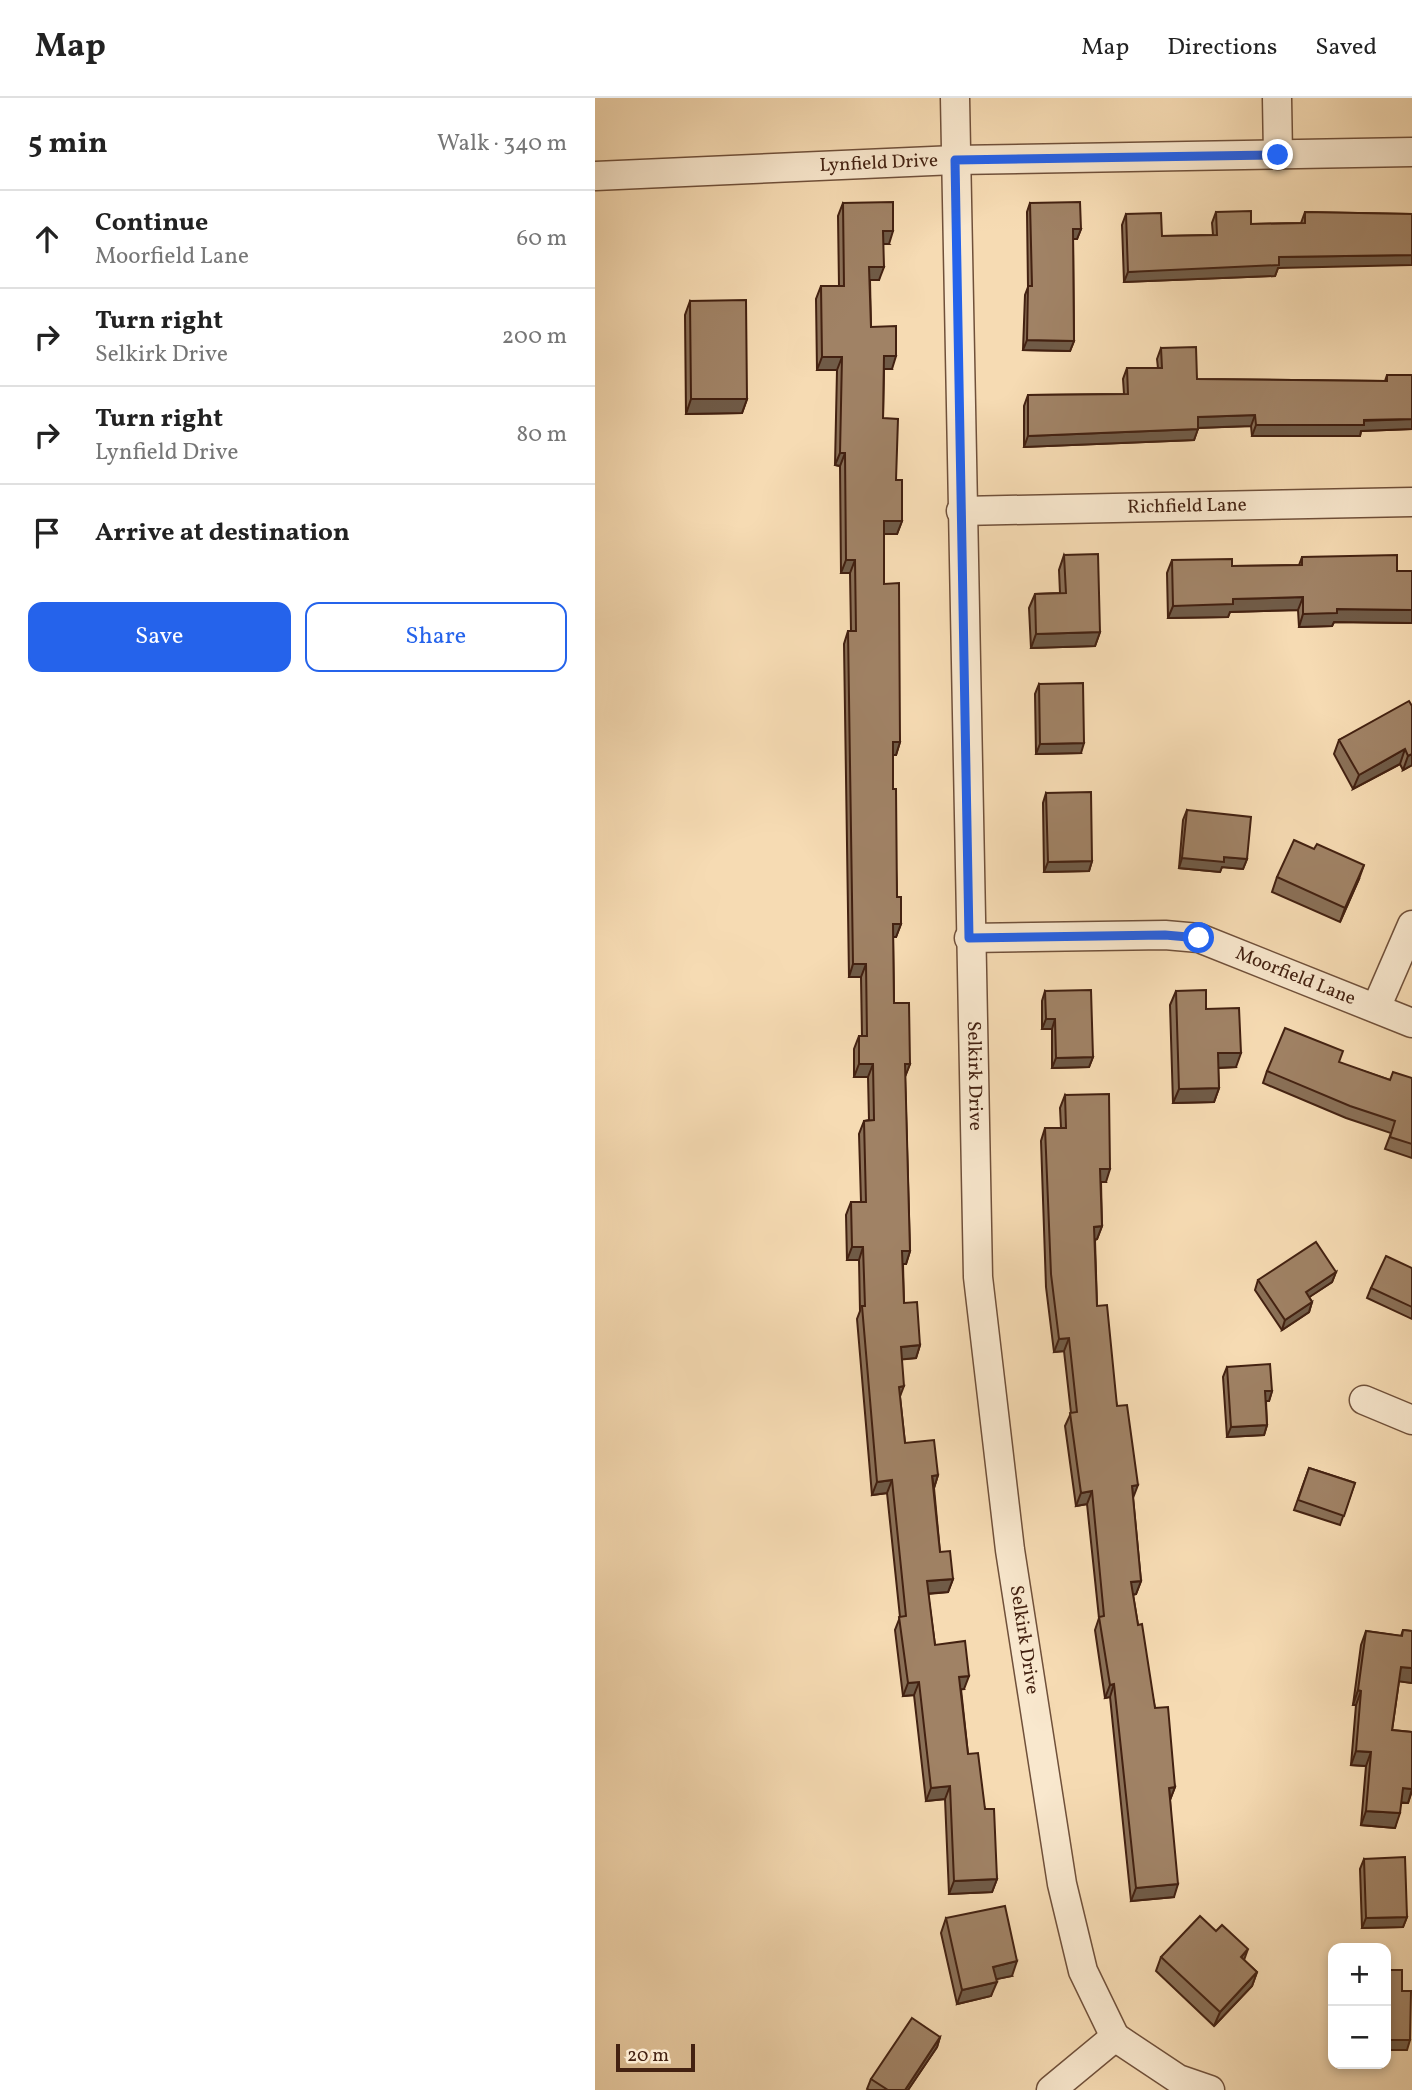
<!DOCTYPE html>
<html lang="en">
<head>
<meta charset="utf-8">
<style>
	:root { --surface:#fff; --page:#f6f6f6; --text:#222; --muted:#767676; --line:#e0e0e0; --accent:#2563eb }
	body { margin:0; font-family:Vollkorn,serif; background:var(--page); color:var(--text) }
	.controls { position:absolute; right:21px; bottom:21px; display:grid; overflow:hidden; border-radius:14px; box-shadow:0 4px 10px #0003 }
	.controls button { width:63px; height:63px; display:grid; place-items:center; padding:0; border:0; border-bottom:2px solid var(--line); background:var(--surface); color:var(--text); font:35px sans-serif }
	.scale { position:absolute; left:21px; bottom:18px; width:79px; box-sizing:border-box; padding-left:7px; border:4px solid #432111; border-top:0; font-size:19px; line-height:24px; white-space:nowrap; color:#432111; -webkit-text-stroke:5px #f9e8ce; paint-order:stroke }
	.stop { position:absolute; width:21px; height:21px; margin:-16px; border:5px solid #2563eb; border-radius:50%; background:#fff }
	.stop.end { background:#2563eb; border-color:#fff; box-shadow:0 2px 7px #0008 }
	.list { margin:0; padding:0; list-style:none }
	h2 { display:flex; justify-content:space-between; align-items:center; height:91px; margin:0; padding:0 28px; font-size:30px }
	h2 small { font-size:23px; font-weight:400; color:var(--muted) }
	.list li { display:grid; grid-template-columns:46px 1fr auto; gap:21px; align-items:center; box-sizing:border-box; height:98px; padding:0 28px; border-top:2px solid var(--line) }
	.list b { display:block; font-size:26px; white-space:nowrap }
	.list p { margin:0; font-size:23px; white-space:nowrap; color:var(--muted) }
	.list em { font-size:23px; font-style:normal; color:var(--muted) }
	.actions { display:flex; gap:14px; padding:21px 28px }
	.actions a { flex:1; padding:16px 0; border:2px solid var(--accent); border-radius:14px; text-align:center; font-size:24px; color:var(--accent) }
	.actions .main { background:var(--accent); color:#fff }
	.icon { flex:none; width:38px; height:38px; fill:none; stroke:currentColor; stroke-width:2; stroke-linecap:round; stroke-linejoin:round }
	.map { position:relative; flex:none; width:817px; height:1992px; overflow:hidden }
	header { display:flex; align-items:center; gap:42px; box-sizing:border-box; height:98px; padding:0 35px; background:var(--surface); border-bottom:2px solid var(--line) }
	header strong { font-size:33px }
	nav { display:flex; gap:38px; margin-inline-start:auto; font-size:24px }
	main { display:flex }
	aside { flex:1; background:var(--surface) }
	.map>svg:first-child { display:block }
	.lines { fill:none; stroke-linecap:round; stroke-linejoin:round }
	.street-casing { stroke:#70503a; stroke-width:31 }
	.street { stroke:#f9e8ce; stroke-width:28 }
	.wall { fill:#8a7057; stroke:#432111; stroke-width:2 }
	.shaded-wall { fill:#705b47; stroke:#432111; stroke-width:2 }
	.building { fill:#a08265; stroke:#432111; stroke-width:2 }
	.route { stroke:#2563eb; stroke-width:9 }
	.labels { text-anchor:middle; dominant-baseline:central; stroke-width:6; stroke-linejoin:round; paint-order:stroke }
	.street-label { font-size:19px; fill:#432111; stroke:#f9e8ce }
</style>
</head>
<body>
<header>
<strong>Map</strong>
<nav><a>Map</a><a>Directions</a><a>Saved</a></nav>
</header>
<main>
<aside>
<h2>5 min<small>Walk · 340 m</small></h2>
<ul class="list">
<li><svg class="icon" aria-label="ahead" viewBox="0 0 24 24"><path d="M12 20V5M6 11l6-6 6 6"/></svg><div><b>Continue</b><p>Moorfield Lane</p></div><em>60 m</em></li>
<li><svg class="icon" aria-label="right" viewBox="0 0 24 24"><path d="M7 20v-9h11M14 6l5 5-5 5"/></svg><div><b>Turn right</b><p>Selkirk Drive</p></div><em>200 m</em></li>
<li><svg class="icon" aria-label="right" viewBox="0 0 24 24"><path d="M7 20v-9h11M14 6l5 5-5 5"/></svg><div><b>Turn right</b><p>Lynfield Drive</p></div><em>80 m</em></li>
<li><svg class="icon" aria-label="arrive" viewBox="0 0 24 24"><path d="M6 21V4h12l-3 4 3 4H6"/></svg><div><b>Arrive at destination</b></div></li>
</ul>
<div class="actions"><a class="main">Save</a><a>Share</a></div>
</aside>
<div class="map">
<svg width="817" height="1992" viewBox="0 0 817 1992">
	<rect width="100%" height="100%" fill="#f6dbb3"/>
	<filter id="stains"><feTurbulence type="fractalNoise" baseFrequency=".00286" numOctaves="4"/><feColorMatrix values="0 0 0 0 .2 0 0 0 0 .09 0 0 0 0 .02 0 0 0 .5 -.17"/></filter>
	<radialGradient id="worn" r=".72"><stop offset=".6" stop-color="#630" stop-opacity="0"/><stop offset="1" stop-color="#630" stop-opacity=".3"/></radialGradient>
	<g class="lines">
		<defs>
			<g id="street">
				<path id="s1" d="M 360,0 L 383,1179 L 415,1452 L 467,1786 L 488,1873 L 520,1939"/>
				<path d="M 682,0 L 683,57"/>
				<path id="s2" d="M 0,78 L 360,62 L 817,54"/>
				<path id="s3" d="M 366,413 L 817,404"/>
				<path id="s4" d="M 374,840 L 570,837 L 604,840 L 817,925"/>
				<path d="M 781,910 L 817,827"/>
				<path d="M 769,1302 L 817,1322"/>
				<path d="M 520,1939 L 583,1981 L 615,1992"/>
				<path d="M 456,1992 L 520,1939"/>
			</g>
		</defs>
		<!-- street casing -->
		<use href="#street" class="street-casing"/>
		<!-- street -->
		<use href="#street" class="street"/>
	</g>
	<!-- wall -->
	<g class="wall">
		<path d="M 248,105 L 294,146 L 288,146 L 284,182 L 275,182 L 276,229 L 297,271 L 289,271 L 288,320 L 301,382 L 307,423 L 302,436 L 289,436 L 289,486 L 305,644 L 301,657 L 298,657 L 298,691 L 302,799 L 306,826 L 301,839 L 298,839 L 299,905 L 315,966 L 310,978 L 315,1153 L 311,1166 L 308,1166 L 309,1205 L 325,1247 L 321,1260 L 307,1261 L 305,1299 L 310,1345 L 343,1377 L 339,1390 L 345,1454 L 358,1481 L 353,1494 L 333,1496 L 340,1547 L 369,1591 L 366,1591 L 373,1656 L 390,1711 L 402,1781 L 397,1794 L 354,1796 L 350,1701 L 331,1703 L 319,1597 L 308,1598 L 300,1532 L 305,1519 L 292,1395 L 277,1397 L 262,1221 L 265,1213 L 264,1162 L 252,1162 L 251,1117 L 256,1104 L 266,1104 L 264,1036 L 269,1023 L 274,1022 L 273,979 L 259,979 L 259,951 L 264,938 L 267,938 L 266,879 L 254,879 L 249,546 L 253,533 L 256,533 L 255,475 L 246,475 L 245,368 L 240,367 L 242,272 L 222,272 L 221,201 L 226,188 L 244,188 L 243,118 Z"/>
		<path d="M 435,105 L 486,131 L 482,141 L 478,141 L 479,243 L 475,253 L 428,252 L 430,197 L 433,189 L 432,114 Z"/>
		<path d="M 621,114 L 656,126 L 706,125 L 710,114 L 817,116 L 683,170 L 680,178 L 529,184 L 527,127 L 531,116 L 567,138 L 618,137 L 617,125 Z"/>
		<path d="M 95,203 L 152,301 L 147,315 L 91,316 L 90,217 Z"/>
		<path d="M 566,250 L 602,281 L 790,283 L 792,277 L 817,277 L 817,331 L 766,333 L 765,338 L 657,338 L 656,328 L 603,330 L 599,342 L 429,349 L 429,308 L 433,297 L 529,296 L 528,281 L 532,270 L 563,270 L 562,261 Z"/>
		<path d="M 469,457 L 505,534 L 500,548 L 436,550 L 434,510 L 440,496 L 465,495 L 464,472 Z"/>
		<path d="M 707,459 L 802,473 L 817,473 L 817,525 L 739,524 L 737,528 L 704,529 L 703,512 L 635,514 L 633,519 L 573,520 L 572,475 L 577,462 L 637,468 L 704,467 Z"/>
		<path d="M 444,586 L 486,655 L 441,656 L 440,596 Z"/>
		<path d="M 817,608 L 817,667 L 808,672 L 805,666 L 758,691 L 739,656 L 744,642 Z"/>
		<path d="M 451,695 L 497,763 L 494,773 L 449,774 L 448,705 Z"/>
		<path d="M 592,712 L 652,761 L 648,771 L 627,769 L 625,774 L 584,770 L 588,722 Z"/>
		<path d="M 682,779 L 764,781 L 745,824 L 677,794 Z"/>
		<path d="M 450,893 L 498,959 L 494,969 L 457,970 L 457,931 L 447,931 L 447,903 Z"/>
		<path d="M 581,893 L 611,911 L 641,969 L 623,970 L 624,990 L 619,1004 L 578,1005 L 575,907 Z"/>
		<path d="M 744,965 L 795,982 L 817,980 L 817,1060 L 790,1051 L 796,1035 L 751,1020 L 668,985 L 672,973 Z"/>
		<path d="M 470,997 L 511,1084 L 506,1084 L 507,1128 L 502,1141 L 500,1142 L 502,1208 L 522,1308 L 538,1400 L 546,1483 L 541,1496 L 538,1497 L 543,1527 L 560,1610 L 580,1689 L 575,1702 L 579,1799 L 536,1803 L 515,1599 L 510,1600 L 500,1532 L 504,1520 L 492,1406 L 481,1408 L 470,1328 L 476,1315 L 469,1253 L 459,1254 L 451,1189 L 446,1043 L 450,1030 L 466,1030 L 465,1010 Z"/>
		<path d="M 817,1170 L 817,1221 L 772,1200 L 776,1190 Z"/>
		<path d="M 741,1174 L 737,1184 L 714,1199 L 717,1204 L 714,1214 L 687,1232 L 660,1192 L 663,1182 Z"/>
		<path d="M 632,1269 L 677,1293 L 674,1303 L 671,1303 L 672,1327 L 669,1337 L 632,1339 L 628,1279 Z"/>
		<path d="M 714,1370 L 760,1385 L 745,1427 L 699,1412 Z"/>
		<path d="M 808,1532 L 817,1533 L 817,1585 L 804,1583 L 797,1632 L 817,1634 L 817,1693 L 813,1705 L 806,1705 L 800,1730 L 766,1727 L 771,1668 L 756,1667 L 761,1607 L 758,1607 L 766,1547 L 771,1533 L 806,1538 Z"/>
		<path d="M 769,1761 L 812,1819 L 808,1829 L 767,1830 L 765,1771 Z"/>
		<path d="M 351,1820 L 417,1878 L 401,1881 L 396,1898 L 362,1906 L 346,1835 Z"/>
		<path d="M 566,1859 L 649,1862 L 662,1874 L 657,1888 L 619,1928 L 561,1873 Z"/>
		<path d="M 345,1939 L 342,1949 L 313,1992 L 274,1992 L 272,1991 L 276,1981 Z"/>
	</g>
	<!-- shaded-wall -->
	<g class="shaded-wall">
		<path d="M 478,131 L 486,131 L 482,141 L 474,141 Z"/>
		<path d="M 288,133 L 298,133 L 294,146 L 283,146 Z"/>
		<path d="M 817,157 L 817,167 L 683,170 L 680,178 L 529,184 L 533,174 L 684,159 Z"/>
		<path d="M 274,169 L 289,169 L 284,182 L 270,182 Z"/>
		<path d="M 432,242 L 479,243 L 475,253 L 428,252 Z"/>
		<path d="M 289,258 L 301,258 L 297,271 L 285,271 Z"/>
		<path d="M 227,259 L 247,259 L 242,272 L 222,272 Z"/>
		<path d="M 96,301 L 152,301 L 147,315 L 91,316 Z"/>
		<path d="M 660,317 L 656,328 L 599,330 L 603,319 Z"/>
		<path d="M 817,321 L 817,331 L 766,333 L 765,338 L 657,338 L 661,327 Z"/>
		<path d="M 603,331 L 599,342 L 429,349 L 433,338 Z"/>
		<path d="M 245,355 L 250,355 L 245,368 L 240,367 Z"/>
		<path d="M 289,423 L 307,423 L 302,436 L 284,436 Z"/>
		<path d="M 251,462 L 260,462 L 255,475 L 246,475 Z"/>
		<path d="M 708,499 L 703,512 L 635,514 L 633,519 L 573,520 L 578,508 L 638,501 Z"/>
		<path d="M 742,511 L 817,512 L 817,525 L 739,524 L 737,528 L 704,529 L 708,516 Z"/>
		<path d="M 505,534 L 500,548 L 436,550 L 441,536 Z"/>
		<path d="M 298,644 L 305,644 L 301,657 L 293,657 Z"/>
		<path d="M 489,645 L 486,655 L 441,656 L 445,646 Z"/>
		<path d="M 810,651 L 805,666 L 758,691 L 764,677 Z"/>
		<path d="M 817,656 L 817,667 L 808,672 L 813,658 Z"/>
		<path d="M 629,759 L 652,761 L 648,771 L 627,769 L 625,774 L 584,770 L 587,760 Z"/>
		<path d="M 497,763 L 494,773 L 449,774 L 453,764 Z"/>
		<path d="M 769,767 L 764,781 L 745,824 L 750,810 Z"/>
		<path d="M 298,826 L 306,826 L 301,839 L 293,839 Z"/>
		<path d="M 258,866 L 271,866 L 266,879 L 254,879 Z"/>
		<path d="M 451,921 L 460,921 L 457,931 L 447,931 Z"/>
		<path d="M 623,955 L 646,955 L 641,969 L 618,970 Z"/>
		<path d="M 498,959 L 494,969 L 457,970 L 461,960 Z"/>
		<path d="M 264,966 L 278,966 L 273,979 L 259,979 Z"/>
		<path d="M 310,966 L 315,966 L 310,979 Z"/>
		<path d="M 624,990 L 619,1004 L 578,1005 L 584,991 Z"/>
		<path d="M 505,1071 L 515,1071 L 511,1084 L 500,1084 Z"/>
		<path d="M 507,1128 L 502,1141 L 495,1142 L 499,1129 Z"/>
		<path d="M 257,1149 L 268,1149 L 264,1162 L 252,1162 Z"/>
		<path d="M 307,1153 L 315,1153 L 311,1166 L 303,1166 Z"/>
		<path d="M 741,1174 L 737,1184 L 707,1204 L 711,1194 Z"/>
		<path d="M 717,1204 L 714,1214 L 687,1232 L 690,1222 Z"/>
		<path d="M 474,1240 L 469,1253 L 459,1254 L 464,1241 Z"/>
		<path d="M 325,1247 L 321,1260 L 301,1262 L 306,1249 Z"/>
		<path d="M 309,1288 L 304,1301 L 304,1289 Z"/>
		<path d="M 670,1293 L 677,1293 L 674,1303 L 667,1303 Z"/>
		<path d="M 672,1327 L 669,1337 L 632,1339 L 636,1329 Z"/>
		<path d="M 343,1377 L 339,1390 L 337,1378 Z"/>
		<path d="M 297,1382 L 292,1395 L 277,1397 L 282,1384 Z"/>
		<path d="M 543,1387 L 538,1400 L 537,1388 Z"/>
		<path d="M 497,1393 L 492,1406 L 481,1408 L 486,1395 Z"/>
		<path d="M 358,1481 L 353,1494 L 327,1496 L 332,1483 Z"/>
		<path d="M 546,1483 L 541,1496 L 531,1497 L 536,1484 Z"/>
		<path d="M 806,1569 L 817,1570 L 817,1585 L 801,1583 Z"/>
		<path d="M 374,1578 L 369,1591 L 360,1592 L 364,1579 Z"/>
		<path d="M 324,1584 L 319,1597 L 308,1598 L 313,1585 Z"/>
		<path d="M 519,1586 L 515,1599 L 510,1600 L 515,1587 Z"/>
		<path d="M 763,1592 L 766,1593 L 761,1607 L 758,1607 Z"/>
		<path d="M 761,1653 L 776,1654 L 771,1668 L 756,1667 Z"/>
		<path d="M 355,1688 L 350,1701 L 331,1703 L 336,1690 Z"/>
		<path d="M 580,1689 L 575,1702 L 574,1690 Z"/>
		<path d="M 808,1690 L 817,1691 L 813,1705 L 803,1704 Z"/>
		<path d="M 771,1713 L 805,1715 L 800,1730 L 766,1727 Z"/>
		<path d="M 402,1781 L 397,1794 L 354,1796 L 359,1783 Z"/>
		<path d="M 583,1786 L 579,1799 L 536,1803 L 541,1790 Z"/>
		<path d="M 812,1819 L 808,1829 L 767,1830 L 771,1820 Z"/>
		<path d="M 653,1851 L 648,1865 L 646,1859 Z"/>
		<path d="M 422,1863 L 417,1878 L 393,1883 L 398,1869 Z"/>
		<path d="M 662,1874 L 657,1888 L 619,1928 L 625,1914 Z"/>
		<path d="M 402,1884 L 396,1898 L 362,1906 L 367,1892 Z"/>
		<path d="M 345,1939 L 342,1949 L 313,1992 L 310,1992 Z"/>
		<path d="M 791,1942 L 815,1942 L 812,1952 L 791,1952 Z"/>
	</g>
	<!-- building -->
	<g class="building">
		<path d="M 298,104 L 298,133 L 288,133 L 289,169 L 274,169 L 276,229 L 301,228 L 301,258 L 289,258 L 288,320 L 303,321 L 301,382 L 307,382 L 307,423 L 289,423 L 289,486 L 304,485 L 305,644 L 298,644 L 298,691 L 301,691 L 302,799 L 306,799 L 306,826 L 298,826 L 299,905 L 314,905 L 315,966 L 310,966 L 315,1153 L 307,1153 L 309,1205 L 322,1204 L 325,1247 L 306,1249 L 309,1288 L 304,1289 L 310,1345 L 339,1342 L 343,1377 L 337,1378 L 345,1454 L 355,1453 L 358,1481 L 332,1483 L 340,1547 L 370,1543 L 374,1578 L 364,1579 L 373,1656 L 383,1655 L 390,1711 L 399,1711 L 402,1781 L 359,1783 L 355,1688 L 336,1690 L 324,1584 L 313,1585 L 304,1519 L 311,1518 L 297,1382 L 282,1384 L 267,1208 L 270,1208 L 268,1149 L 257,1149 L 256,1104 L 271,1104 L 269,1023 L 279,1022 L 278,966 L 264,966 L 264,938 L 272,938 L 271,866 L 258,866 L 253,533 L 261,533 L 260,462 L 251,462 L 250,355 L 245,355 L 247,259 L 227,259 L 226,188 L 249,188 L 248,105 Z"/>
		<path d="M 485,104 L 486,131 L 478,131 L 479,243 L 432,242 L 433,188 L 437,188 L 435,105 Z"/>
		<path d="M 656,113 L 656,126 L 710,125 L 710,114 L 817,116 L 817,157 L 684,159 L 684,167 L 533,174 L 531,116 L 566,115 L 567,138 L 622,137 L 621,114 Z"/>
		<path d="M 151,202 L 152,301 L 96,301 L 95,203 Z"/>
		<path d="M 601,249 L 602,281 L 792,283 L 792,277 L 817,277 L 817,321 L 769,322 L 769,327 L 661,327 L 660,317 L 603,319 L 603,331 L 433,338 L 433,297 L 533,296 L 532,270 L 567,270 L 566,250 Z"/>
		<path d="M 503,456 L 505,534 L 441,536 L 440,496 L 471,495 L 469,457 Z"/>
		<path d="M 802,457 L 802,473 L 817,473 L 817,512 L 742,511 L 742,515 L 708,516 L 708,499 L 638,501 L 638,506 L 578,508 L 577,462 L 637,461 L 637,468 L 707,467 L 707,459 Z"/>
		<path d="M 488,585 L 489,645 L 445,646 L 444,586 Z"/>
		<path d="M 814,603 L 817,608 L 817,656 L 813,658 L 810,651 L 764,677 L 744,642 Z"/>
		<path d="M 496,694 L 497,763 L 453,764 L 451,695 Z"/>
		<path d="M 592,712 L 656,719 L 652,761 L 629,759 L 629,764 L 587,760 Z"/>
		<path d="M 699,742 L 719,751 L 722,746 L 769,767 L 750,810 L 682,779 Z"/>
		<path d="M 496,892 L 498,959 L 461,960 L 460,921 L 451,921 L 450,893 Z"/>
		<path d="M 611,892 L 611,911 L 644,910 L 646,955 L 623,955 L 624,990 L 584,991 L 581,893 Z"/>
		<path d="M 690,930 L 748,953 L 744,964 L 795,982 L 798,974 L 817,980 L 817,1046 L 795,1039 L 800,1023 L 755,1008 L 672,973 Z"/>
		<path d="M 514,996 L 515,1071 L 505,1071 L 507,1128 L 499,1129 L 502,1208 L 512,1207 L 522,1308 L 532,1307 L 543,1387 L 537,1388 L 546,1483 L 536,1484 L 543,1527 L 547,1526 L 560,1610 L 573,1609 L 580,1689 L 574,1690 L 583,1786 L 541,1790 L 519,1586 L 515,1587 L 504,1519 L 509,1518 L 497,1393 L 486,1395 L 475,1315 L 482,1314 L 474,1240 L 464,1241 L 456,1176 L 450,1030 L 471,1030 L 470,997 Z"/>
		<path d="M 721,1144 L 741,1174 L 711,1194 L 717,1204 L 690,1222 L 663,1182 Z"/>
		<path d="M 791,1158 L 817,1170 L 817,1209 L 776,1190 Z"/>
		<path d="M 675,1266 L 677,1293 L 670,1293 L 672,1327 L 636,1329 L 632,1269 Z"/>
		<path d="M 714,1370 L 760,1385 L 749,1418 L 703,1402 Z"/>
		<path d="M 808,1532 L 817,1533 L 817,1570 L 806,1569 L 797,1632 L 817,1634 L 817,1691 L 808,1690 L 805,1715 L 771,1713 L 776,1654 L 761,1653 L 766,1593 L 763,1592 L 771,1533 L 807,1538 Z"/>
		<path d="M 810,1759 L 812,1819 L 771,1820 L 769,1761 Z"/>
		<path d="M 410,1808 L 422,1863 L 398,1869 L 402,1884 L 367,1892 L 351,1820 Z"/>
		<path d="M 605,1818 L 621,1833 L 627,1827 L 653,1851 L 646,1859 L 662,1874 L 625,1914 L 566,1859 Z"/>
		<path d="M 791,1872 L 807,1872 L 807,1893 L 816,1893 L 815,1942 L 791,1942 Z"/>
		<path d="M 317,1920 L 345,1939 L 310,1992 L 293,1992 L 276,1981 Z"/>
	</g>
	<g class="lines">
		<!-- route -->
		<path class="route" d="M 604,840 L 570,837 L 374,840 L 360,62 L 683,57"/>
	</g>
	<g class="labels">
		<!-- street labels -->
		<g class="street-label">
			<text stroke="none"><textPath href="#s2" startOffset="284">Lynfield Drive</textPath></text>
			<text stroke="none"><textPath href="#s3" startOffset="226">Richfield Lane</textPath></text>
			<text stroke="none"><textPath href="#s4" startOffset="334">Moorfield Lane</textPath></text>
			<text stroke="none"><textPath href="#s1" startOffset="978">Selkirk Drive</textPath></text>
			<text stroke="none"><textPath href="#s1" startOffset="1545">Selkirk Drive</textPath></text>
		</g>
	</g>
	<rect width="100%" height="100%" filter="url(#stains)"/>
	<rect width="100%" height="100%" fill="url(#worn)"/>
</svg>
<div class="controls">
<button>+</button>
<button>−</button>
</div>
<div class="scale">20 m</div>
<div class="stop" style="left:604px;top:840px"></div>
<div class="stop end" style="left:683px;top:57px"></div>
</div>
</main>
</body>
</html>
